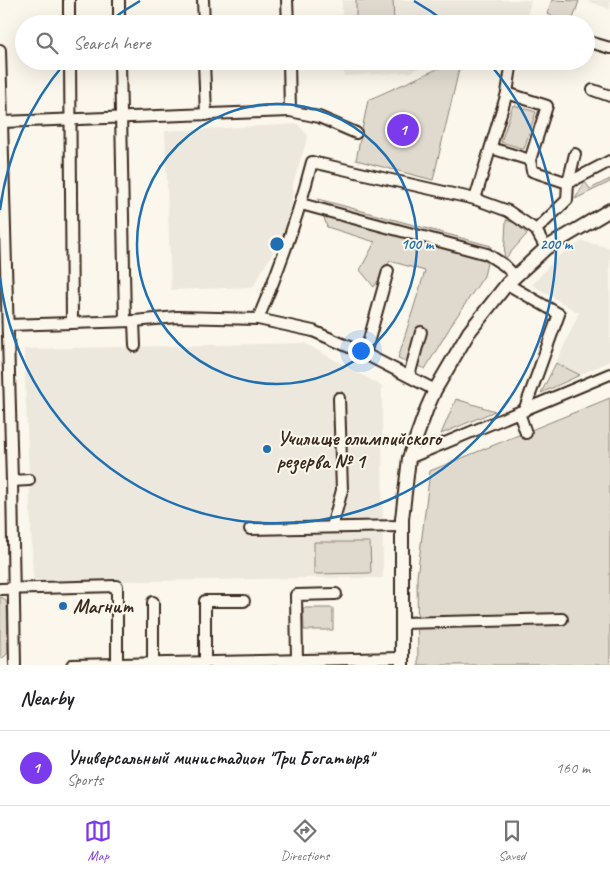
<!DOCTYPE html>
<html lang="en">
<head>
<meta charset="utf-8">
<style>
	:root { --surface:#fff; --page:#f6f6f6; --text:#202124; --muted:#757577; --line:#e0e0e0; --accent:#7c3aed }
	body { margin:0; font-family:Caveat,sans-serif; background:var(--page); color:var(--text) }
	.you { position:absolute; left:360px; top:350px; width:18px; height:18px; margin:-12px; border:4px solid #fff; border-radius:50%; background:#1a73e8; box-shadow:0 0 0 8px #1a73e833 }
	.badge { display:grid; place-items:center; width:32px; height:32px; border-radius:50%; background:var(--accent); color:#fff; font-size:16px; font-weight:700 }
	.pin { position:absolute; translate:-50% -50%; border:2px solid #fff; box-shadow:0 1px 5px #0006 }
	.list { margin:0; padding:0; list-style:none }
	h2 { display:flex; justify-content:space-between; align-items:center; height:65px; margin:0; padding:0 20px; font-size:21px }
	h2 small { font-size:16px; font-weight:400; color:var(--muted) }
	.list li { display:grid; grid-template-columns:32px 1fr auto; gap:15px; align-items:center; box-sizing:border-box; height:75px; padding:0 20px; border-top:1px solid var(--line) }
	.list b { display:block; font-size:19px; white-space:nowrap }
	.list p { margin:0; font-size:16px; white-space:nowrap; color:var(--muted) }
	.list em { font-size:16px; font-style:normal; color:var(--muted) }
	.icon { flex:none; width:28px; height:28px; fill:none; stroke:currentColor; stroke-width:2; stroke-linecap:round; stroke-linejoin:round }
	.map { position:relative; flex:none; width:610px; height:665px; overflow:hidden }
	.search { position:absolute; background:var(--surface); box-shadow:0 5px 20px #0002; left:15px; right:15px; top:15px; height:55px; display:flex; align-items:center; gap:12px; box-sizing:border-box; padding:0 18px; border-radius:28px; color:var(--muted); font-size:19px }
	.sheet { height:140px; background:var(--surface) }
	nav { display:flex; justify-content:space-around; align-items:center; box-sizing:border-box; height:70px; border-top:1px solid var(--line); background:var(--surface); font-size:14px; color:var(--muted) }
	nav a { display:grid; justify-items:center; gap:2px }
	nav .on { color:var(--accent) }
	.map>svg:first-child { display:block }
	.built { fill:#ede8dd }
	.green { fill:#dfd9ce; stroke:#8d8276 }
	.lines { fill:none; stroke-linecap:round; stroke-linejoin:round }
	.minor-casing { stroke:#3b2a1e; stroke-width:14 }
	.major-casing { stroke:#3b2a1e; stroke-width:16 }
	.minor { stroke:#fbf7ec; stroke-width:10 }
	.major { stroke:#fbf7ec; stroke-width:12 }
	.ring { fill:none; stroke:#1f6fb2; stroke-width:2.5 }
	.poi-dot { fill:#1f6fb2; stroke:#fbf7ec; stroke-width:2 }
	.labels { text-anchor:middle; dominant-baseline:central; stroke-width:4; stroke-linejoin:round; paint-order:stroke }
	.poi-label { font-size:20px; font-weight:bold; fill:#3b2a1e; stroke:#fbf7ec; text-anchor:start }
	.centre { fill:#1f6fb2; stroke:#fbf7ec; stroke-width:2.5 }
	.ring-label { font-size:15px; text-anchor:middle; font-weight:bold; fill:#1f6fb2; stroke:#fbf7ec; stroke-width:4; stroke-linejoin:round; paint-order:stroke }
</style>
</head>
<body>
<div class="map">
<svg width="610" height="665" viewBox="0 0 610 665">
	<rect width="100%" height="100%" fill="#fbf7ec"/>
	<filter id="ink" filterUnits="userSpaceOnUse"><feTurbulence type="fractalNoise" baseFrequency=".02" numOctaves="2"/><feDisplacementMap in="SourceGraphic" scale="10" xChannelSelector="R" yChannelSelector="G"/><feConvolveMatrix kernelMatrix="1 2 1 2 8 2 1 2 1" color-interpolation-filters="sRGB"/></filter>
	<g filter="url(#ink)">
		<!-- built -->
		<g class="built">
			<path d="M 342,0 L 531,0 L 527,16 L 511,24 L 342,24 Z"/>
			<path d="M 585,0 L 610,0 L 610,9 Z"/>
			<path d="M 344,61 L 433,61 L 411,72 L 344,76 Z"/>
			<path d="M 298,124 L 308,136 L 293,184 L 290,222 L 253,287 L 171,290 L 165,131 Z"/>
			<path d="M 582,241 L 610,248 L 610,361 L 580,375 L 556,363 L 579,313 L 532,285 L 557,257 Z"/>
			<path d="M 304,343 L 382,386 L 383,578 L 307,578 L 156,581 L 33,580 L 24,349 Z"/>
		</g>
		<!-- green -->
		<g class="green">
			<path d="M 356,0 L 393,0 L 394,24 L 356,24 Z"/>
			<path d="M 552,0 L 579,1 L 572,22 L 547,14 Z"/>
			<path d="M 455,61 L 461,61 L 433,180 L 356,160 L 368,100 Z"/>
			<path d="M 513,105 L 536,112 L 524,149 L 501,142 Z"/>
			<path d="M 610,179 L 610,182 L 575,199 L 585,182 L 590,189 Z"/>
			<path d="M 318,199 L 491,246 L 484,276 L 455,319 L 425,369 L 398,358 L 425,271 L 390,261 L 374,287 L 360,270 L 375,242 L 327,227 Z"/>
			<path d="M 506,220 L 515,223 L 527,234 L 504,260 Z"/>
			<path d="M 556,363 L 580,375 L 541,393 Z"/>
			<path d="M 610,398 L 610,665 L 418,665 L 417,577 L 430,471 Z"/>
			<path d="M 456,399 L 495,411 L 441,434 Z"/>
			<path d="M 314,542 L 370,542 L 371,573 L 314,574 Z"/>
			<path d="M 0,597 L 5,599 L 7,604 L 8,653 L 4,657 L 0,659 Z"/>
			<path d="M 303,608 L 333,608 L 333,630 L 304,630 Z"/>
		</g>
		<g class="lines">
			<defs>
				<g id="minor">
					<path d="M 69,0 L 69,24"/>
					<path d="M 119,0 L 119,24"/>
					<path d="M 203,0 L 204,24"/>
					<path d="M 287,0 L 288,24"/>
					<path d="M 528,24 L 530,24"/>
					<path d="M 586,41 L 610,48"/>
					<path d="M 0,50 L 12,481 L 15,665"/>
					<path d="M 70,61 L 72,322"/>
					<path d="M 120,61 L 125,321"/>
					<path d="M 204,61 L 206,115"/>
					<path d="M 593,90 L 610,96"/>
					<path d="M 507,93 L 512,61"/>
					<path d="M 290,111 L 319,117 L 356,133"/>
					<path d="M 2,122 L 290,111 L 289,61"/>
					<path d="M 491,148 L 530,160"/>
					<path d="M 475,199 L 507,93 L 547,106 L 530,160 L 532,171 L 568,183 L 610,161"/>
					<path d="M 301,204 L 487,254 L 504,265 L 515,276"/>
					<path d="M 536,230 L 567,200 L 568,183 L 575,154"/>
					<path d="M 507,284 L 559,314 L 524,411"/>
					<path d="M 258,319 C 280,268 298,216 312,162 L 475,199 L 508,211 L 536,230 L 546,248"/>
					<path d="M 134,321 L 135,346"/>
					<path d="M 8,325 L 134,321 L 177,317 L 258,319 L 313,331 L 365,354 L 435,390"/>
					<path d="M 365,354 L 388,271"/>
					<path d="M 409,376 L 421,332"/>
					<path d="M 519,413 L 526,433"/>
					<path d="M 409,458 L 610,374"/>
					<path d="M 12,481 L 29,480"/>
					<path d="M 332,527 L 342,490 L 339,398"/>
					<path d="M 250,529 L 402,526"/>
					<path d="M 0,589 L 117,586 L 117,664"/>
					<path d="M 153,602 L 153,663"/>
					<path d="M 401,623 L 562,619"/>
					<path d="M 297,660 L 296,595 L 336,594"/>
					<path d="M 205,662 L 205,601 L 244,601"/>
					<path d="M 72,665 L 401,658"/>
				</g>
				<path id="major" d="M 402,665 L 402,519 L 409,458 L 427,408 L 435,390 L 469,332 L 507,284 L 546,248 L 610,210"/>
			</defs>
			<!-- minor casing -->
			<use href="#minor" class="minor-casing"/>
			<!-- major casing -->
			<use href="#major" class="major-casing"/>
			<!-- minor -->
			<use href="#minor" class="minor"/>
			<!-- major -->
			<use href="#major" class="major"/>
		</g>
	</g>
	<!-- distance rings -->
	<g class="ring">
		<circle cx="277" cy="244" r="140"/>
		<path d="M0 210A279 279 0 0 1 65 63M107 23A279 279 0 0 1 140 1M414 1A279 279 0 0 1 447 23M489 63A279 279 0 1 1 0 278"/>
	</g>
	<!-- markers -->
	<g class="poi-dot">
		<circle cx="267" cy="449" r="5"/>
		<circle cx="63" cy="606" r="5"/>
	</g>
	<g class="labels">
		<!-- poi labels -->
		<g class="poi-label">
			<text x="277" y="438">Училище олимпийского<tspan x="277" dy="23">резерва № 1</tspan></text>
			<text x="73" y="606">Магнит</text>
		</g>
	</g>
	<circle cx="277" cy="244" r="8" class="centre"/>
	<g class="ring-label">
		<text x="417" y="249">100 m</text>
		<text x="556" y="249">200 m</text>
	</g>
</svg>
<div class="you"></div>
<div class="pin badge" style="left:403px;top:130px">1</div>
<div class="search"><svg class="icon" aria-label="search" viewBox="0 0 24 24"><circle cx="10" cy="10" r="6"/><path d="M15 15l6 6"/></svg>Search here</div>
</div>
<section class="sheet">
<h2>Nearby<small></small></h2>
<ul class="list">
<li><span class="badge">1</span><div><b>Универсальный министадион &quot;Три Богатыря&quot;</b><p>Sports</p></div><em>160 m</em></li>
</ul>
</section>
<nav>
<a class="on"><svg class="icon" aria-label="map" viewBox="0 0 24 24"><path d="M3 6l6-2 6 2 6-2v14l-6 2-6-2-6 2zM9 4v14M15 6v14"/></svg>Map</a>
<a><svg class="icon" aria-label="directions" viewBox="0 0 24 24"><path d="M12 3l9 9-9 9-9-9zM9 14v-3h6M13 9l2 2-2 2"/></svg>Directions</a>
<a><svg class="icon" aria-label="saved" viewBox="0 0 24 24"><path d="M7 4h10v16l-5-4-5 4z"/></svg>Saved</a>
</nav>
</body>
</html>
